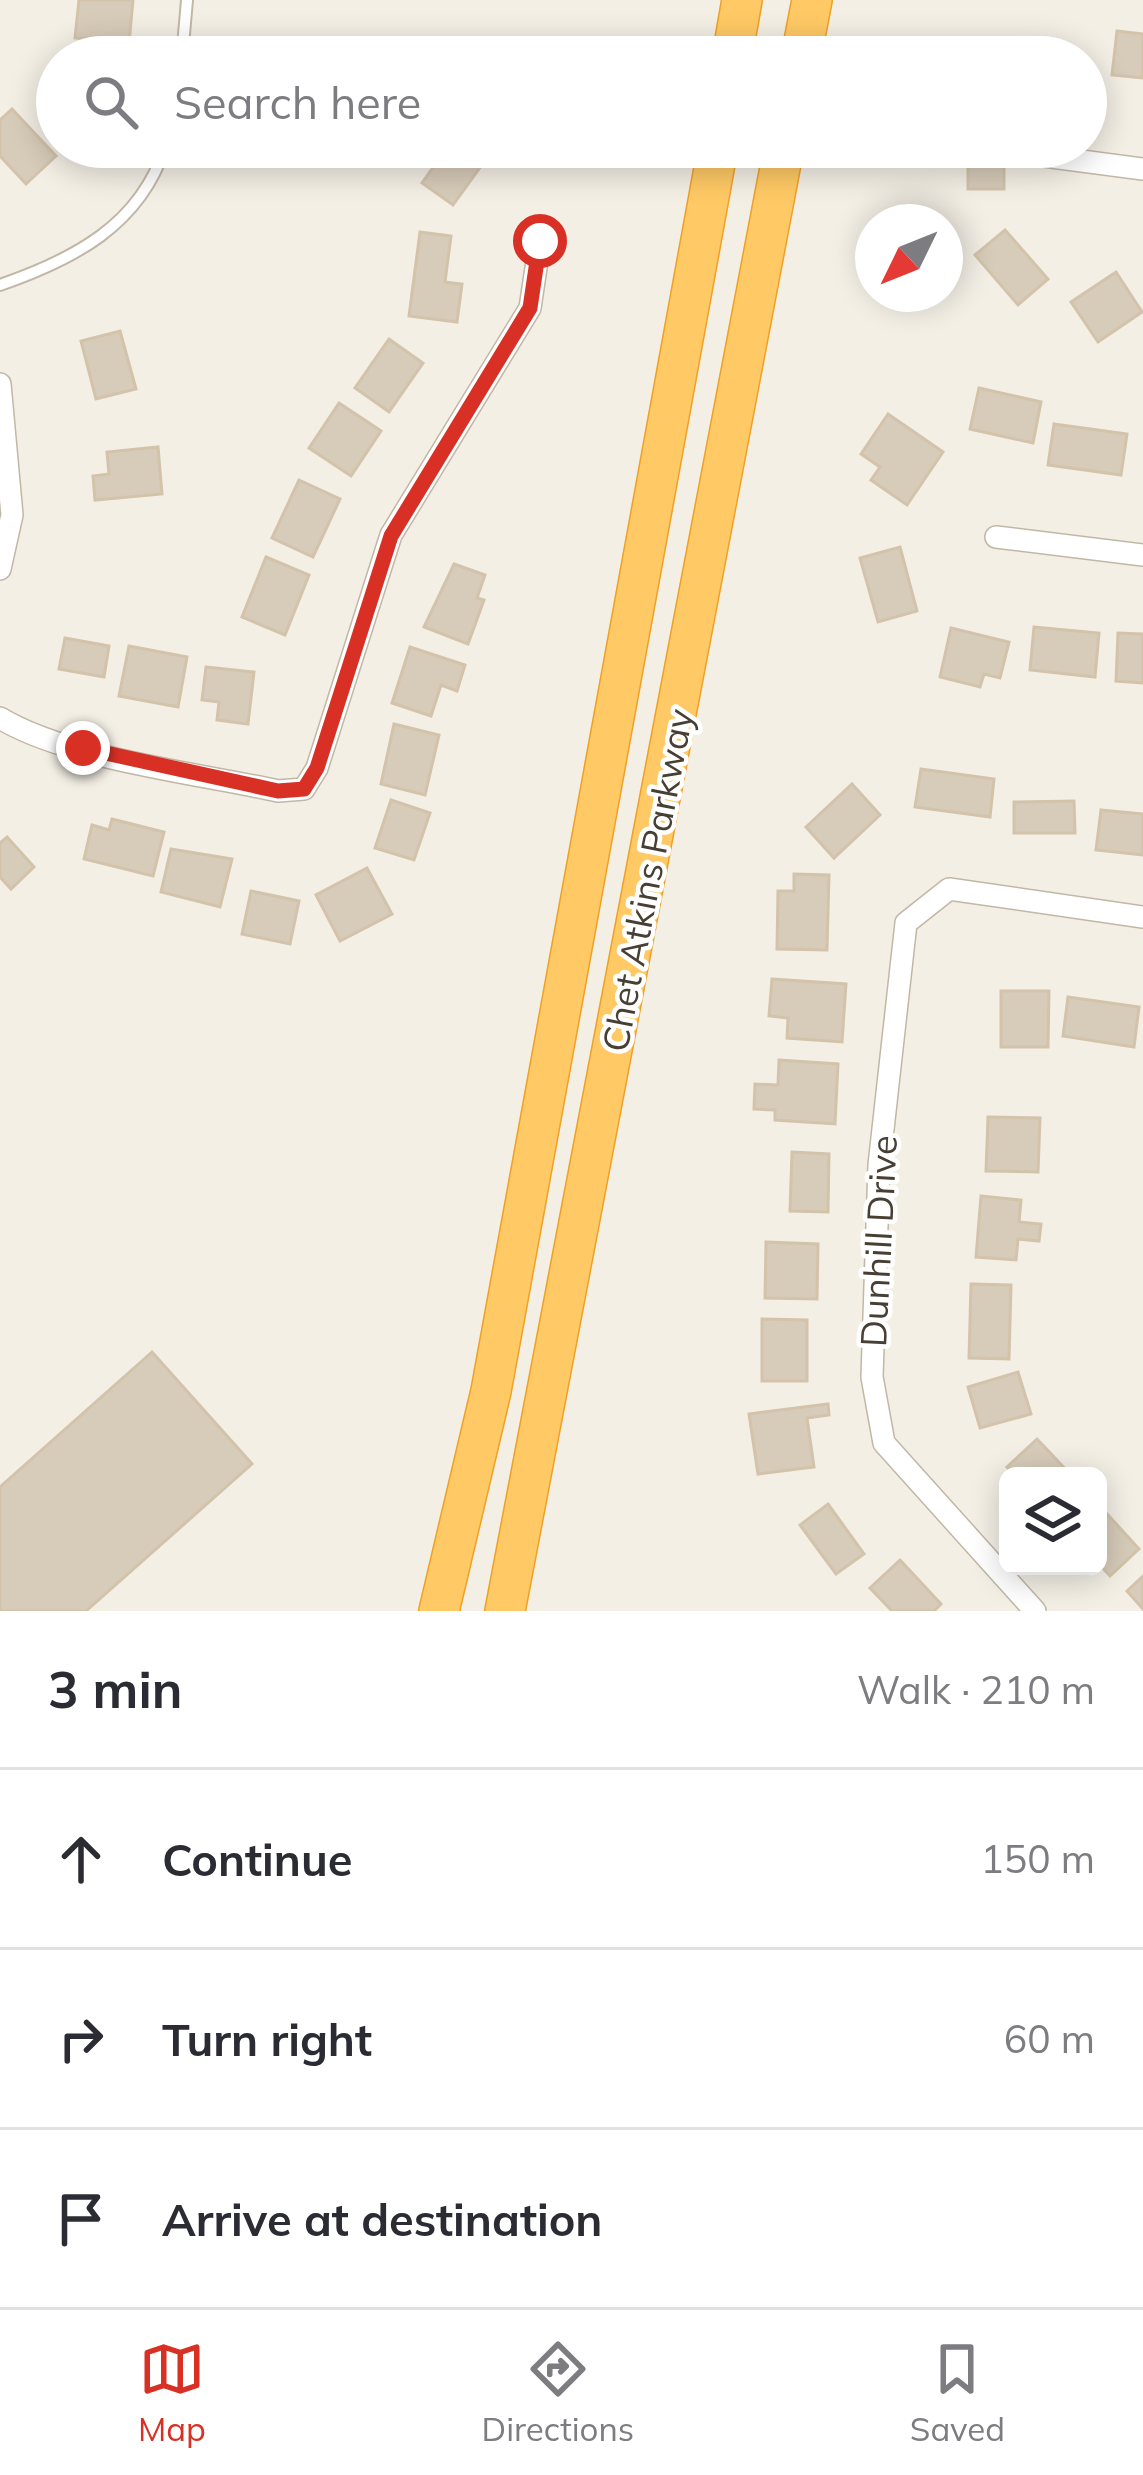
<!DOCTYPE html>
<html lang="en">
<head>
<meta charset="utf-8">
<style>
	:root { --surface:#fff; --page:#f2f2f3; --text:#2b2b33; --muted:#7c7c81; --line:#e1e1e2; --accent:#d93025 }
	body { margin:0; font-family:Mulish,sans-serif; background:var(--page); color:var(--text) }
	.controls { position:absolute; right:36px; bottom:36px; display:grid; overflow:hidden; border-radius:18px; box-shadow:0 6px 30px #0003 }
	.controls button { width:108px; height:108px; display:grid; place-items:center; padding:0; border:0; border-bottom:3px solid var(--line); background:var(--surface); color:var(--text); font:60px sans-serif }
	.compass { position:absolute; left:855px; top:204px; width:108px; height:108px; border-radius:50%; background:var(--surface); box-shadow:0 6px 30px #0003; rotate:227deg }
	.stop { position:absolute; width:36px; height:36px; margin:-27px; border:9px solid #d93025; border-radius:50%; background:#fff }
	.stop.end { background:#d93025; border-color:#fff; box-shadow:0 3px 12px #0008 }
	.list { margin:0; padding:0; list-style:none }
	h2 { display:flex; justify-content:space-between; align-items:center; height:156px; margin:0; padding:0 48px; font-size:51px }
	h2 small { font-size:39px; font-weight:400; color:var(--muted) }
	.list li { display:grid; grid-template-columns:78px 1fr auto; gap:36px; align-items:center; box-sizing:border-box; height:180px; padding:0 48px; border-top:3px solid var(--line) }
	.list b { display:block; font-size:45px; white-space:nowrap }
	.list em { font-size:39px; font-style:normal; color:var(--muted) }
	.icon { flex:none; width:66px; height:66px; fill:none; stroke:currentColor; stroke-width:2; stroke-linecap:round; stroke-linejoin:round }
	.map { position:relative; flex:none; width:1143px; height:1611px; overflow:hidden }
	.search { position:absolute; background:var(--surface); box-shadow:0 6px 30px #0003; left:36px; right:36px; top:36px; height:132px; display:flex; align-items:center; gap:30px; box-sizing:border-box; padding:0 42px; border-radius:66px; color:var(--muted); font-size:45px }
	.sheet { height:696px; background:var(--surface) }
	nav { display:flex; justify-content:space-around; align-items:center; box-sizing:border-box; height:168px; border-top:3px solid var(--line); background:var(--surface); font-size:33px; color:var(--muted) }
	nav a { display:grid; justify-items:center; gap:6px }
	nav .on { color:var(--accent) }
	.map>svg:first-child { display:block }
	.building { fill:#d7cbb9; stroke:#d3c3ab; stroke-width:3 }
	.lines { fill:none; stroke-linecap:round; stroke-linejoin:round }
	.service-casing { stroke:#c1b7a6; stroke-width:14 }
	.minor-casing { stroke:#c1b7a6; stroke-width:24 }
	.motorway-casing { stroke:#efa124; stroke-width:42 }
	.service { stroke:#fff; stroke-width:10 }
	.minor { stroke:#fff; stroke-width:21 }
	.motorway { stroke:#ffc965; stroke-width:39 }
	.route { stroke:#d93025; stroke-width:15 }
	.labels { text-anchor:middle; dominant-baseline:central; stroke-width:9; stroke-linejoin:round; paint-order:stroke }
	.street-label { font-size:36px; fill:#483f34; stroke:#fff }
</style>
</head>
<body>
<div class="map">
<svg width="1143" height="1611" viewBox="0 0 1143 1611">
	<rect width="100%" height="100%" fill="#f4efe5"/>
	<!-- building -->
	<g class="building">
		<path d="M 79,0 L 133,0 L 129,43 L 75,38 Z"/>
		<path d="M 1117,31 L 1143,34 L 1143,78 L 1112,75 Z"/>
		<path d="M 12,109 L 56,156 L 26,184 L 0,156 L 0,120 Z"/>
		<path d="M 432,147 L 463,147 L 460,151 L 481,166 L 453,205 L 422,183 L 439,159 L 429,152 Z"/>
		<rect x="968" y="147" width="36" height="42"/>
		<path d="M 1005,230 L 1048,279 L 1018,305 L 975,255 Z"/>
		<path d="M 420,232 L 451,236 L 445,282 L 462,284 L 457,322 L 409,316 Z"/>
		<path d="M 1116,272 L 1142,312 L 1098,342 L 1071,302 Z"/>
		<path d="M 120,331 L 136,389 L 96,399 L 81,341 Z"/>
		<path d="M 389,339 L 423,363 L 389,412 L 355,388 Z"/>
		<path d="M 979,388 L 1041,402 L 1033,443 L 970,429 Z"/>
		<path d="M 339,403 L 381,431 L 351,476 L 309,448 Z"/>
		<path d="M 888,414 L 943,452 L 907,505 L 871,480 L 880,467 L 861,454 Z"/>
		<path d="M 1054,424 L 1127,434 L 1121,475 L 1048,465 Z"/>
		<path d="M 158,447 L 162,494 L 95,500 L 93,476 L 109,474 L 107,452 Z"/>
		<path d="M 299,480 L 340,499 L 313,557 L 272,538 Z"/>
		<path d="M 900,547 L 917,611 L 878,622 L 860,558 Z"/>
		<path d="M 266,557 L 309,575 L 285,635 L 242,617 Z"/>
		<path d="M 454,564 L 485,575 L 477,598 L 484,600 L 468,644 L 424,627 Z"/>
		<path d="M 1034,627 L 1099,633 L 1095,677 L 1030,670 Z"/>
		<path d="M 951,628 L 1009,642 L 1000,678 L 984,674 L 980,687 L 940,677 Z"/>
		<path d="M 1118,633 L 1143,634 L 1143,683 L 1116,681 Z"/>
		<path d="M 65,638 L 109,646 L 104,677 L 59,669 Z"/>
		<path d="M 129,646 L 187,657 L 178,707 L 119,696 Z"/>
		<path d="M 410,647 L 465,665 L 457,691 L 441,685 L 431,716 L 392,703 Z"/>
		<path d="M 206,667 L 254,672 L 248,724 L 217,720 L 219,702 L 202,700 Z"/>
		<path d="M 394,724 L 439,735 L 425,795 L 381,784 Z"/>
		<path d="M 921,769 L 994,779 L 990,817 L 915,807 Z"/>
		<path d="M 852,784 L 880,815 L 834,858 L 806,827 Z"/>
		<path d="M 391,800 L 430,813 L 414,860 L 375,848 Z"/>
		<path d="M 1074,801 L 1075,833 L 1014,833 L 1014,802 Z"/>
		<path d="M 1101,810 L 1143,814 L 1143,855 L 1096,850 Z"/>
		<path d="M 112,819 L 164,832 L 153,876 L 84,859 L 92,825 L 109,830 Z"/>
		<path d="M 7,837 L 34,867 L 11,889 L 0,877 L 0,843 Z"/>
		<path d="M 171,849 L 232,859 L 220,907 L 161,892 Z"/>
		<path d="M 367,868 L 392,914 L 340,941 L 316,895 Z"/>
		<path d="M 794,874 L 829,875 L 827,950 L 777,949 L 778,891 L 794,891 Z"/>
		<path d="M 251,891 L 299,901 L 290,944 L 242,934 Z"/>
		<path d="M 772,979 L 846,984 L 842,1042 L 787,1038 L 788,1018 L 769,1016 Z"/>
		<path d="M 1001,991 L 1049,991 L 1048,1047 L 1001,1047 Z"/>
		<path d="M 1068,997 L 1139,1007 L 1134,1047 L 1063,1036 Z"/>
		<path d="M 779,1060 L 838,1064 L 835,1124 L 775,1120 L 775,1110 L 754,1109 L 755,1084 L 778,1085 Z"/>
		<path d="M 988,1117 L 1040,1118 L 1038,1172 L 986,1171 Z"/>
		<path d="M 792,1152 L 829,1154 L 828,1212 L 790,1211 Z"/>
		<path d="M 981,1196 L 1021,1200 L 1019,1222 L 1041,1224 L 1039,1241 L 1018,1239 L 1016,1260 L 976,1257 Z"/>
		<path d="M 766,1242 L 818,1244 L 817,1299 L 765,1298 Z"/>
		<path d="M 971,1284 L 1011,1285 L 1009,1359 L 969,1358 Z"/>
		<path d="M 762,1319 L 807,1320 L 807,1381 L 762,1381 Z"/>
		<path d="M 152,1352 L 252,1464 L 86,1611 L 0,1611 L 0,1487 Z"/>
		<path d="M 1018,1372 L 1031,1414 L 980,1428 L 968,1387 Z"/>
		<path d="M 828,1404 L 829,1415 L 807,1418 L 814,1467 L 758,1474 L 749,1414 Z"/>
		<path d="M 1037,1439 L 1072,1476 L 1015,1476 L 1007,1467 Z"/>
		<path d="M 828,1504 L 864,1554 L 836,1574 L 800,1525 Z"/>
		<path d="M 1098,1504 L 1139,1549 L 1110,1576 L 1098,1563 Z"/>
		<path d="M 900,1560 L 941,1604 L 934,1611 L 892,1611 L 870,1588 Z"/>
		<path d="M 1143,1576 L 1143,1609 L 1127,1591 Z"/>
	</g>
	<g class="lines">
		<defs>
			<g id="service">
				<path d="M 182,57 L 187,0"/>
				<path d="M 0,285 C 72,260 140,226 165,147"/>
			</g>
			<g id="minor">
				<path d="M 1021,153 L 1143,169"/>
				<path d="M 0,384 L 12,515 L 0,569"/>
				<path d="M 996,537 L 1143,555"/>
				<path d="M 0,718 C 68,759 197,773 278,791 L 304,789 L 317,768 L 391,535 L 530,308 L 540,241"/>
				<path d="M 1035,1611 L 884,1443 L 872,1377 L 879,1165 L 906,923 L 949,889 L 1143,917"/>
			</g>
			<g id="motorway">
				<path d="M 732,57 L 742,0"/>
				<path d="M 801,57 L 812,0"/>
				<path d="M 439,1611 L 491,1391 L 718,147"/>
				<path d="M 505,1611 L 784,147"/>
			</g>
		</defs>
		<!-- service casing -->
		<use href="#service" class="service-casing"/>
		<!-- minor casing -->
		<use href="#minor" class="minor-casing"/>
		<!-- motorway casing -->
		<use href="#motorway" class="motorway-casing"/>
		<!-- service -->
		<use href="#service" class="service"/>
		<!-- minor -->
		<use href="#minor" class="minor"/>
		<!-- motorway -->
		<use href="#motorway" class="motorway"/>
	</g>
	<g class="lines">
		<!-- route -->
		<path class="route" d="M 83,748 L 278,791 L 304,789 L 317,768 L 391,536 L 530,308 L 540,241"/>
	</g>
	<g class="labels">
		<!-- street labels -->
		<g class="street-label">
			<text transform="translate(647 880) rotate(-79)">Chet Atkins Parkway</text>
			<text transform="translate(878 1241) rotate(-87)">Dunhill Drive</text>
		</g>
	</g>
</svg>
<div class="controls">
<button><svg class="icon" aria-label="layers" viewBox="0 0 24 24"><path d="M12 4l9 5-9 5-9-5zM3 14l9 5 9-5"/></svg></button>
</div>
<svg class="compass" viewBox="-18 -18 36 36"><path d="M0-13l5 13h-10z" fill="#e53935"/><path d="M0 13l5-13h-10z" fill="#7c7c81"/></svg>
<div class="stop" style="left:540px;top:241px"></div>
<div class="stop end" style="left:83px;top:748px"></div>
<div class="search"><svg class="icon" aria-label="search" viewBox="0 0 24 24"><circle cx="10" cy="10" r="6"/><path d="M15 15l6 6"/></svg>Search here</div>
</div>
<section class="sheet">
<h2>3 min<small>Walk · 210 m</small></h2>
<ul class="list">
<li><svg class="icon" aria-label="ahead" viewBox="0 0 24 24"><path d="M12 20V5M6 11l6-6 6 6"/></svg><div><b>Continue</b></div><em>150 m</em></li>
<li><svg class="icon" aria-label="right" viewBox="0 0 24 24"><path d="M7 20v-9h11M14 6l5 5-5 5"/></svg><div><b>Turn right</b></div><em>60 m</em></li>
<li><svg class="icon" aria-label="arrive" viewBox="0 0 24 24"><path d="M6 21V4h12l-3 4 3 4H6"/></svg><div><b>Arrive at destination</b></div></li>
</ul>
</section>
<nav>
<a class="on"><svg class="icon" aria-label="map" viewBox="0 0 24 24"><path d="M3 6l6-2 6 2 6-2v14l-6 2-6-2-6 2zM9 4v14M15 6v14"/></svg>Map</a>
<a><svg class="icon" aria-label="directions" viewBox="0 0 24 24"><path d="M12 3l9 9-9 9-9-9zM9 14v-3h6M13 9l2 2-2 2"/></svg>Directions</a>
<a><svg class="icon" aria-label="saved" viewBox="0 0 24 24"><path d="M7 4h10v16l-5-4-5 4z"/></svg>Saved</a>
</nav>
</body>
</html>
